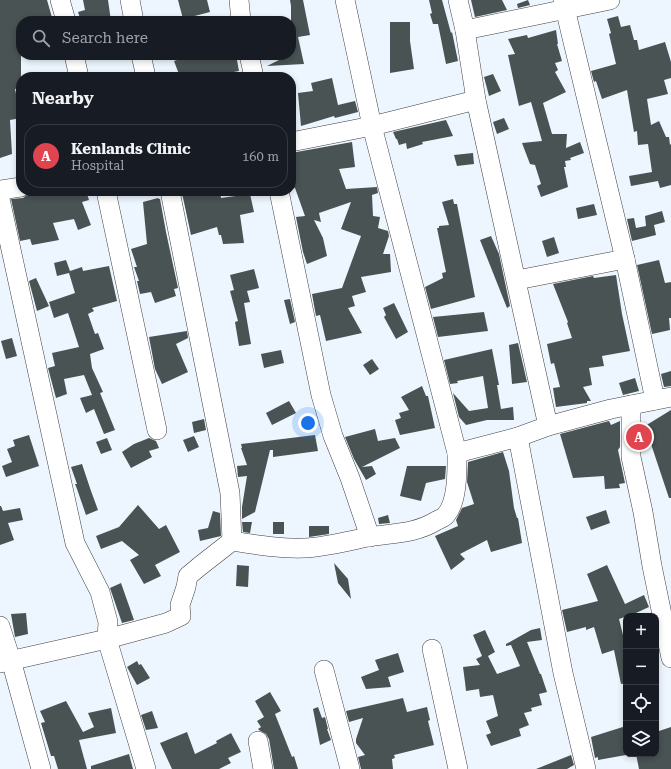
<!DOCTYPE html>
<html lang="en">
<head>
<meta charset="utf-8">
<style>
	:root { --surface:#171b24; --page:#242831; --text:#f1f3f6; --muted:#9ea1a6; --line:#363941; --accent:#2fb17f }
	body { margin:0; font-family:"Roboto Serif",serif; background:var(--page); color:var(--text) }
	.controls { position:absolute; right:12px; bottom:12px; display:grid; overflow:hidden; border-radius:8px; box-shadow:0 2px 6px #0003 }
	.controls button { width:36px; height:36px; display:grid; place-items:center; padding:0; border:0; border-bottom:1px solid var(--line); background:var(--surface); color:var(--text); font:20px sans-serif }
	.you { position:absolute; left:308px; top:423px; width:14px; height:14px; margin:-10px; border:3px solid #fff; border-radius:50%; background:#1a73e8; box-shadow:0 0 0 6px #1a73e833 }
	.badge { display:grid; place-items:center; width:26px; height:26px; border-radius:50%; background:var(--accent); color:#fff; font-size:13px; font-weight:700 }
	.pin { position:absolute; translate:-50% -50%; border:2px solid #fff; box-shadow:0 1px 4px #0006 }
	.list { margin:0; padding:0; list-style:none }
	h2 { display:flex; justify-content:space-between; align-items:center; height:52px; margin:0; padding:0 16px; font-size:17px }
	h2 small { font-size:13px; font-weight:400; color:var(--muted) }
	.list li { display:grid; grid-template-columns:26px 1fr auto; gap:12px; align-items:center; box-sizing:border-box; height:64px; margin:0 8px 8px; padding:0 8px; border:1px solid var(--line); border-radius:16px }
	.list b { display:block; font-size:15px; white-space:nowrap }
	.list p { margin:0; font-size:13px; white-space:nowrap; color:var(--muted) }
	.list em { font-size:13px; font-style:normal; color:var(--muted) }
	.icon { flex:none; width:22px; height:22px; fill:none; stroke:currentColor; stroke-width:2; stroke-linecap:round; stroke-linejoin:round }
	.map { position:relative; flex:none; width:671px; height:769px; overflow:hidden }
	.search { position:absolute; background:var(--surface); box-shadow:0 2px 6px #0003; left:16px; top:16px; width:280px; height:44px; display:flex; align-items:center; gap:10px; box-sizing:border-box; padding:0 14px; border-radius:16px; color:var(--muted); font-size:15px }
	.panel { position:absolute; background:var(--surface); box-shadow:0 2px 6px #0003; left:16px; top:72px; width:280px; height:124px; border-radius:16px }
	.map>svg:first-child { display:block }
	.building { fill:#495354 }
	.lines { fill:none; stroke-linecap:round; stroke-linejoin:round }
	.minor-casing { stroke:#3f3f3f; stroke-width:20 }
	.minor { stroke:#fff; stroke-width:19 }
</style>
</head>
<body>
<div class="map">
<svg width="671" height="769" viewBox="0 0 671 769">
	<rect width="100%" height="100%" fill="#edf6fe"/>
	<!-- building -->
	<g class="building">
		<path d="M 0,0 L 47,0 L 53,21 L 21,21 L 21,88 L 15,89 L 21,118 L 10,120 L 12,154 L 0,158 Z"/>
		<path d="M 83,0 L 108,0 L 111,21 L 81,21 L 78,12 L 85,10 Z"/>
		<path d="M 178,0 L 207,0 L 210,12 L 183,19 Z"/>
		<path d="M 290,0 L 303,0 L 310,35 L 298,37 L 304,64 L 267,66 L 289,55 L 291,55 L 291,6 Z"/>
		<path d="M 429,0 L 442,0 L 451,33 L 452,32 L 458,61 L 446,64 L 438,24 L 433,24 L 430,14 L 432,13 Z"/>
		<path d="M 471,0 L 502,0 L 507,10 L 475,17 Z"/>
		<path d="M 528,0 L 530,5 L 518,8 L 517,4 Z"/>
		<path d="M 618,16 L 621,27 L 630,25 L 634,40 L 637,40 L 639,50 L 665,42 L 671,62 L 671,78 L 664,80 L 668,94 L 647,99 L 651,125 L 659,121 L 666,137 L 669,137 L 670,145 L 671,144 L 671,185 L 660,188 L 658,181 L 631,186 L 629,176 L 652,172 L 648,144 L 638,145 L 637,131 L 634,132 L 627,90 L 602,99 L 596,81 L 594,82 L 591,71 L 616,64 L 609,34 L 611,33 L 607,19 Z"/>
		<path d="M 390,22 L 410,22 L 410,41 L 414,69 L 390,73 Z"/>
		<path d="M 556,30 L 558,44 L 557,44 L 562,61 L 555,63 L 558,70 L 555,72 L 566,92 L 543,103 L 552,134 L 567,134 L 566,148 L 580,142 L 584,153 L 570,158 L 571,160 L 565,161 L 566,167 L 564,167 L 568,187 L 541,197 L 537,186 L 541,184 L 535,165 L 530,164 L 522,143 L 542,141 L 531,102 L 519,106 L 508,55 L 515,54 L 508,39 L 527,35 L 528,38 Z"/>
		<path d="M 192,55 L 236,55 L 239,71 L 207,77 L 180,77 L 174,61 Z"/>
		<path d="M 493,74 L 501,91 L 489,96 L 484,77 Z"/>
		<path d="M 332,78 L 338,105 L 355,101 L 358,112 L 335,118 L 334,116 L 301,126 L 298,93 L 313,91 L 311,83 Z"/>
		<path d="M 504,118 L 509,129 L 497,134 L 493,122 Z"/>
		<path d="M 446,120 L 453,136 L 422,142 L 423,144 L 407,149 L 406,143 L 399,145 L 397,139 L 396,139 L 393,132 Z"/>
		<path d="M 352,142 L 355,167 L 339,169 L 346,189 L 377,187 L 378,193 L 372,195 L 373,216 L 380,217 L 378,228 L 388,231 L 389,236 L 383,254 L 390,254 L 391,272 L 361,277 L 366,292 L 352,296 L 355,306 L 348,308 L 362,333 L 326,341 L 320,315 L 316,316 L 312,294 L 342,288 L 361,236 L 341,229 L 351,202 L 319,213 L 321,222 L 314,220 L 323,238 L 327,256 L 307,264 L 303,252 L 296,217 L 305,216 L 295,188 L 291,189 L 291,153 Z"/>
		<path d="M 473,153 L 474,164 L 457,166 L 454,155 Z"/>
		<path d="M 51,191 L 86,191 L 89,200 L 82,202 L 91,225 L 78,230 L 74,219 L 53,223 L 59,240 L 32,245 L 30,239 L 20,241 L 11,199 L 23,198 L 30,193 Z"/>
		<path d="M 191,191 L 220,191 L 221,198 L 250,194 L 254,212 L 240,215 L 244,243 L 223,244 L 221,235 L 219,235 L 217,227 L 191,235 L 182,193 Z"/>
		<path d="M 158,198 L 159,199 L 160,199 L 166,232 L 178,288 L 174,289 L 176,296 L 155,303 L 151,292 L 140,294 L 137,281 L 139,281 L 134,267 L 137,267 L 131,249 L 147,244 L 143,202 Z"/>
		<path d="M 453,199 L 454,204 L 457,204 L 475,297 L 431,309 L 425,287 L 443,278 L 442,273 L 446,272 L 437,228 L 439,228 L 439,226 L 449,225 L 442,202 Z"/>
		<path d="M 594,204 L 597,215 L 578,219 L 576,208 Z"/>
		<path d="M 662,211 L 665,222 L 654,225 L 656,235 L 632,241 L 627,219 L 634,218 L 636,228 L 646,226 L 645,216 Z"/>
		<path d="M 491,236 L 499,254 L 510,306 L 507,308 L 480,240 Z"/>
		<path d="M 554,237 L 559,253 L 547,257 L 542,241 Z"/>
		<path d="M 66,260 L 70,271 L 82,267 L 83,271 L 109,266 L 117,301 L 92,308 L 94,311 L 88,314 L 95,334 L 98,333 L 104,349 L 90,354 L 92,368 L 103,392 L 100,393 L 115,430 L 104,434 L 94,409 L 86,413 L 80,398 L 92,395 L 84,375 L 64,379 L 67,394 L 56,398 L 48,368 L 55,366 L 52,353 L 79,347 L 68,313 L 54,318 L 49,302 L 75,293 L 69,273 L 57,276 L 54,263 Z"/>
		<path d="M 659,260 L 665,283 L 671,282 L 671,318 L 669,318 L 670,330 L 652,334 L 637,265 Z"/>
		<path d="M 254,269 L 259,288 L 247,291 L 250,302 L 244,303 L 251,344 L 239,346 L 235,322 L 238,321 L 230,291 L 234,290 L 230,275 Z"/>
		<path d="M 616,275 L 622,314 L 630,351 L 602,356 L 604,366 L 589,368 L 592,385 L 583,387 L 591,401 L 587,401 L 587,403 L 556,407 L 553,388 L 560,387 L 554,363 L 551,364 L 547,344 L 572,338 L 567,323 L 568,322 L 553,284 L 593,276 L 594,278 Z"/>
		<path d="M 36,278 L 49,306 L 37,311 L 29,281 Z"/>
		<path d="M 290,299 L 295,322 L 290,324 L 284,300 Z"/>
		<path d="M 394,303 L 408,332 L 396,339 L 384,317 L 386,315 L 383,308 Z"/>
		<path d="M 484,312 L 488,331 L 438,337 L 433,317 Z"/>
		<path d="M 187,331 L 188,338 L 176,344 L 188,372 L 162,384 L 155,369 L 149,337 Z"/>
		<path d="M 12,338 L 17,356 L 6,359 L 1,341 Z"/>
		<path d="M 518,343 L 527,382 L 512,384 L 509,345 Z"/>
		<path d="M 492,349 L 499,385 L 497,385 L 501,409 L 513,407 L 514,420 L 487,420 L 466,425 L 459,417 L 453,393 L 469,411 L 488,408 L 483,376 L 457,381 L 458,383 L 450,384 L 444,360 Z"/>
		<path d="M 281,350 L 284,363 L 264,368 L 261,354 Z"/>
		<path d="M 372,359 L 379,369 L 370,375 L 363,365 Z"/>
		<path d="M 671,371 L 671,386 L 664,387 L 661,374 Z"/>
		<path d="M 635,378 L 639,391 L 623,395 L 619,383 Z"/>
		<path d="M 422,386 L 426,396 L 428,396 L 435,428 L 400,435 L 395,420 L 401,418 L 399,413 L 409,410 L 401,397 Z"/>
		<path d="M 289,401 L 296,413 L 272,425 L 266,413 Z"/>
		<path d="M 671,410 L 671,498 L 669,498 L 645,426 Z"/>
		<path d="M 204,419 L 206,430 L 194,433 L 192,422 Z"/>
		<path d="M 609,421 L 611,425 L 620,421 L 620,447 L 618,450 L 625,483 L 619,484 L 620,488 L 605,489 L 604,476 L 573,478 L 560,434 Z"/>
		<path d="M 375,429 L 378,441 L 395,438 L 400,448 L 362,467 L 372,466 L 376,474 L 366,480 L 354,459 L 345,437 Z"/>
		<path d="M 29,435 L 39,466 L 6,477 L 2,466 L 12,462 L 7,449 L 15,446 L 13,440 Z"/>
		<path d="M 315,435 L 318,451 L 273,457 L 273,450 L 270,450 L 255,512 L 242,519 L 242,507 L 247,476 L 238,477 L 237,466 L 247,465 L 241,448 L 242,448 L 241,444 Z"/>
		<path d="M 194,436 L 199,447 L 188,452 L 183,440 Z"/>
		<path d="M 107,438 L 112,450 L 101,454 L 96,442 Z"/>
		<path d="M 149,438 L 156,441 L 159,448 L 149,451 L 152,457 L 131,468 L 122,452 L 134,444 Z"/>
		<path d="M 503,452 L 509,471 L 514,508 L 517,518 L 518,518 L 522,543 L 491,552 L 487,540 L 460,554 L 465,559 L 451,570 L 435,536 L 458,526 L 456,520 L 462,508 L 474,504 L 467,482 L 468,462 Z"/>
		<path d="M 82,464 L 91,491 L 98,510 L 86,515 L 77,489 L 75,484 L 77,484 L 71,467 Z"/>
		<path d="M 407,466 L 446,466 L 445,479 L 426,483 L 421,501 L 400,496 Z"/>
		<path d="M 138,505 L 159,529 L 166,525 L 180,552 L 155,565 L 161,576 L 144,584 L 130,560 L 139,555 L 122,541 L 101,549 L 96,536 L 119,527 Z"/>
		<path d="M 0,506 L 1,506 L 3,511 L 20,508 L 23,520 L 8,523 L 14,540 L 0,545 Z"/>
		<path d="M 606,510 L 610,523 L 591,530 L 586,517 Z"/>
		<path d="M 213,511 L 220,513 L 221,536 L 200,541 L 198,530 L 208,528 Z"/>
		<path d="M 388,515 L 390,523 L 379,524 L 378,518 Z"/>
		<path d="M 242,522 L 252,522 L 250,533 L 243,532 Z"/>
		<rect x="273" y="522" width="11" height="12"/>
		<path d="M 309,526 L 329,526 L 329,534 L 309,537 Z"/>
		<path d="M 334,563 L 348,579 L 351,599 L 338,583 Z"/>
		<path d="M 237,565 L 249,566 L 248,587 L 236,586 Z"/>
		<path d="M 607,565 L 625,604 L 644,595 L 649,607 L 636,613 L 619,619 L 626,647 L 626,683 L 621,684 L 614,650 L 602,654 L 594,627 L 586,630 L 586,627 L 567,632 L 562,610 L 598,601 L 587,574 Z"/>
		<path d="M 121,583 L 134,620 L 122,623 L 110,588 Z"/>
		<path d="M 26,613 L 28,634 L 15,637 L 11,614 Z"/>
		<path d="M 540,628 L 542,640 L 527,642 L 540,674 L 541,674 L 547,692 L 539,694 L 542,705 L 531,708 L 532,711 L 524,713 L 529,725 L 519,729 L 521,736 L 491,746 L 486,735 L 491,733 L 486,721 L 498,716 L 493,695 L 480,697 L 479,689 L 466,691 L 465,682 L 463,667 L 480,665 L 476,659 L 482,656 L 473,635 L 485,630 L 495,652 L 488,656 L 497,674 L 520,666 L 511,645 L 506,646 L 506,644 L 531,630 Z"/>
		<path d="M 398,653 L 404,672 L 388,677 L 391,687 L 366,689 L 361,677 L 379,670 L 375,660 Z"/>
		<path d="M 137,661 L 139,665 L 141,664 L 150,678 L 137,685 L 127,667 Z"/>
		<path d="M 270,692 L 281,711 L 275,714 L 292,757 L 294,756 L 298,769 L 274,769 L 269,739 L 266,734 L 259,730 L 258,729 L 261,727 L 257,721 L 264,717 L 255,701 Z"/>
		<path d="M 403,698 L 407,712 L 427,707 L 430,720 L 428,721 L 434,745 L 394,755 L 395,758 L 392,759 L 393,769 L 361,769 L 358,757 L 365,755 L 356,743 L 356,739 L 363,718 L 349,722 L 346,711 Z"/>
		<path d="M 66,701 L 83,732 L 94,727 L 88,713 L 111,708 L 116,733 L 79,740 L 87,769 L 58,769 L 54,756 L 51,756 L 41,723 L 45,722 L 40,711 Z"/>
		<path d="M 318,707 L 322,718 L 325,717 L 328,729 L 327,729 L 331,740 L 320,745 L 313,709 Z"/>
		<path d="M 152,711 L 158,728 L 146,730 L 141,715 Z"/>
		<path d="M 626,726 L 626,755 L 598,760 L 598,757 L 595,758 L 591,737 Z"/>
		<path d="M 671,727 L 671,769 L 639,769 L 636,754 L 656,754 L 656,732 Z"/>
		<path d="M 187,732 L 195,754 L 217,743 L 216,741 L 231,733 L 241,752 L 228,758 L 231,763 L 219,769 L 172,769 L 160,743 Z"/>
		<path d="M 129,754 L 133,769 L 91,769 L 91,766 Z"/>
		<path d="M 571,755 L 574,765 L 567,769 L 536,769 Z"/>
	</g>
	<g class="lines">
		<defs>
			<g id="minor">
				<path d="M 60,0 L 66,21"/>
				<path d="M 130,0 L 134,21"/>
				<path d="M 239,0 L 241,21"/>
				<path d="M 458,0 L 465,30 L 476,100 L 548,426"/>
				<path d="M 563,0 L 625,259 L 655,400"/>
				<path d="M 465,30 L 610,0"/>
				<path d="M 74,55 L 79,77"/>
				<path d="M 141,55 L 146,77"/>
				<path d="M 249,55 L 254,77"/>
				<path d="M 291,142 L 372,126 L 476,100"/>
				<path d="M 0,190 L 21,187"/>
				<path d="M 106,191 L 157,430"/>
				<path d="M 170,191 L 230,493 L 232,541"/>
				<path d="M 279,191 L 321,395 L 333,436 L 350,478 L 370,537"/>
				<path d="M 0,199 L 75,543 L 100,592 L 108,622 L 107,639 L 146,769"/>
				<path d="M 517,280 L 625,259"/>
				<path d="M 631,405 L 631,457 L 643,512 L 652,566 L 671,658"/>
				<path d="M 518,437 L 563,673 L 586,769"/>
				<path d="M 457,453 L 518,437 L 548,426 L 611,409 L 671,397"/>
				<path d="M 0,626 L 11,660 L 41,769"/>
				<path d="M 432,649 L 458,769"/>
				<path d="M 0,663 L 107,639 L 166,623 L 181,616 L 180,605 L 186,587 L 188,576 L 200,566 L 232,541 C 257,545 281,549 305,548 C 326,547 348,541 368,537 C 392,533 415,534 436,521 C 439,519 444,518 446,515 C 458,501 457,470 457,453 L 372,126 L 345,0"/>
				<path d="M 324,670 L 350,769"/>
				<path d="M 258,741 L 263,769"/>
			</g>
		</defs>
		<!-- minor casing -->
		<use href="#minor" class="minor-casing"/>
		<!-- minor -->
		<use href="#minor" class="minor"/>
	</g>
</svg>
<div class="controls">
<button>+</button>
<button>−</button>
<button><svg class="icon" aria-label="locate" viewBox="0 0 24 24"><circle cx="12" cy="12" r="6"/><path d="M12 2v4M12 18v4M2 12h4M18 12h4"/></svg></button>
<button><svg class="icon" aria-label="layers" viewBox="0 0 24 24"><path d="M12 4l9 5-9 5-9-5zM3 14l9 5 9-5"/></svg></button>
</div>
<div class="you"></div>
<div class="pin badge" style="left:639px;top:437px;background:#e0444e">A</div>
<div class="search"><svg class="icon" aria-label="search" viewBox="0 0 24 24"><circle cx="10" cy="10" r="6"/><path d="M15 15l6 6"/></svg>Search here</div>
<section class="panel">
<h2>Nearby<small></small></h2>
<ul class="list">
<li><span class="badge" style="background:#e0444e">A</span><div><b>Kenlands Clinic</b><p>Hospital</p></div><em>160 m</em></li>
</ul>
</section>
</div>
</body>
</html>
